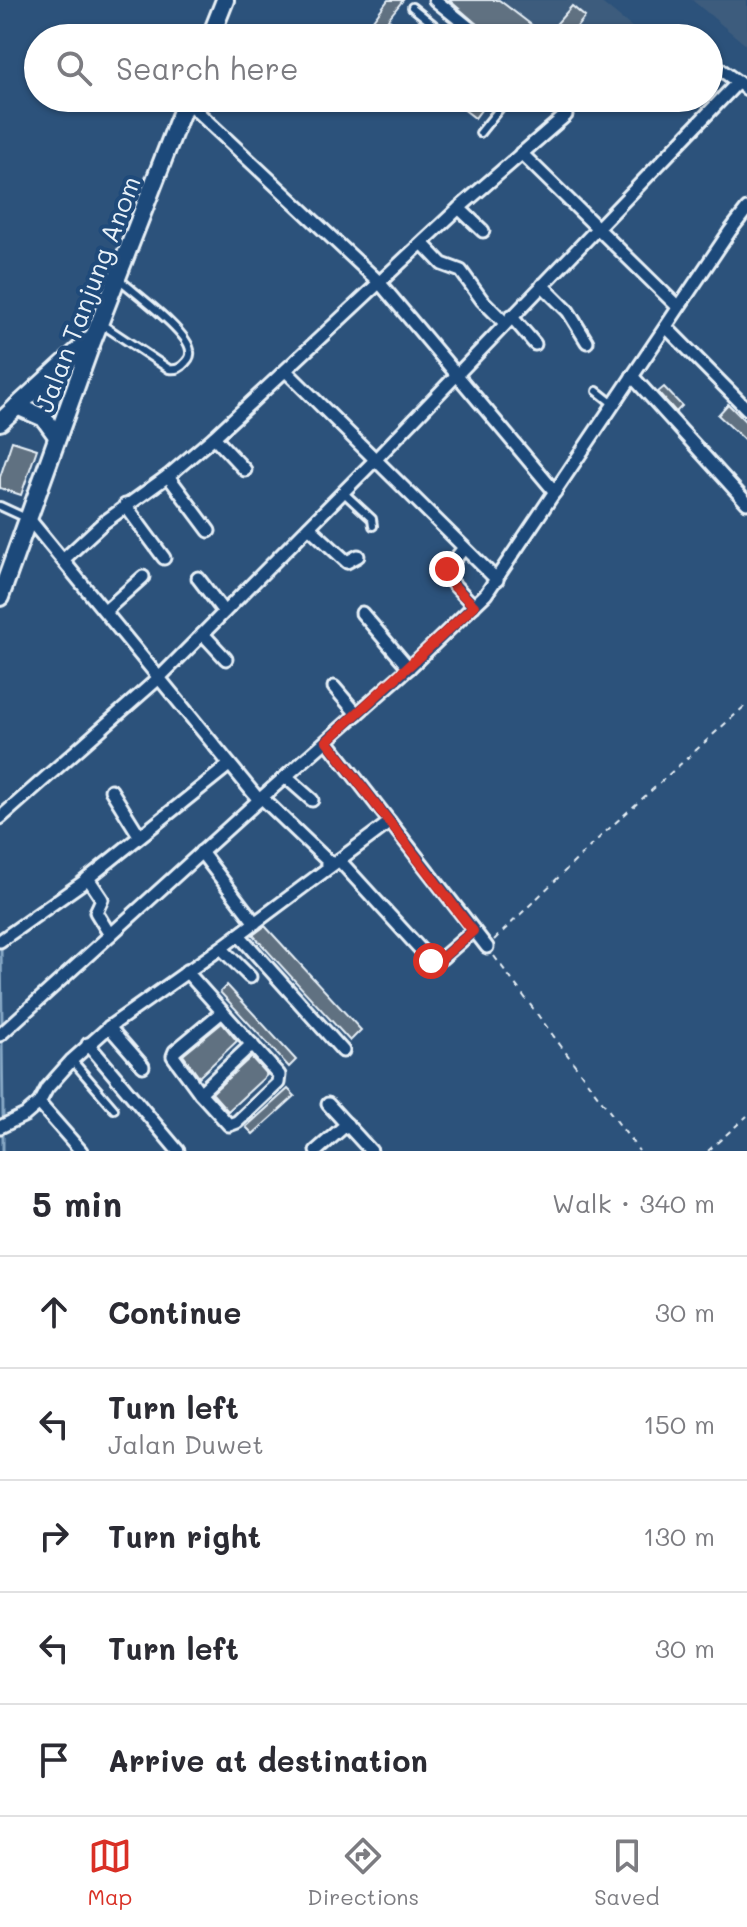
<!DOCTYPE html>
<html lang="en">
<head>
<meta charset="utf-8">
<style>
	:root { --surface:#fff; --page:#f2f2f3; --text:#2b2b33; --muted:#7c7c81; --line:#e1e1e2; --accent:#d93025 }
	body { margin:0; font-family:Mali,sans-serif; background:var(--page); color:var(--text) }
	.stop { position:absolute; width:24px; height:24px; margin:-18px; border:6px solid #d93025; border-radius:50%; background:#fff }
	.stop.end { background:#d93025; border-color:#fff; box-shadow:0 2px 8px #0008 }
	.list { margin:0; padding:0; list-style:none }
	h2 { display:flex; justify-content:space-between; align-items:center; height:104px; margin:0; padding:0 32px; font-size:34px }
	h2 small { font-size:26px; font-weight:400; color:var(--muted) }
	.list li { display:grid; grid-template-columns:52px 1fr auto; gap:24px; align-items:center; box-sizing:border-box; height:112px; padding:0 32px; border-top:2px solid var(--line) }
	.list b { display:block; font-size:30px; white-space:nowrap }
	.list p { margin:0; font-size:26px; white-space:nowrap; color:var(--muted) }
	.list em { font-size:26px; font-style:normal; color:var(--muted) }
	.icon { flex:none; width:44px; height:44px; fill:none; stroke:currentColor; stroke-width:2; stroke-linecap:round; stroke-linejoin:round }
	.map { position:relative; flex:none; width:747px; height:1151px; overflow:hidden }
	.search { position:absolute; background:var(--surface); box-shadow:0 2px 6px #0004; left:24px; right:24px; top:24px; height:88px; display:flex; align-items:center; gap:20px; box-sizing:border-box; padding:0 28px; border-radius:44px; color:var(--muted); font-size:30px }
	.sheet { height:664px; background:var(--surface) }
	nav { display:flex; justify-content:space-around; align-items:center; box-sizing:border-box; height:112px; border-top:2px solid var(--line); background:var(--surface); font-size:22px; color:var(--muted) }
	nav a { display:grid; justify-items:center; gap:4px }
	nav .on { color:var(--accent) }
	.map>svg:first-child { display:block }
	.built { fill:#3c5b7d }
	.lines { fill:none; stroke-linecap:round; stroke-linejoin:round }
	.stream { stroke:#87a8c5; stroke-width:3 }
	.building { fill:#617181; stroke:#e8f1f8; stroke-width:2 }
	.lane-casing { stroke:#e8f1f8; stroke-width:12 }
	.street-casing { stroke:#e8f1f8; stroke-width:17 }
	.secondary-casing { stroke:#e8f1f8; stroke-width:22 }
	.path { stroke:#e8f1f8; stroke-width:2; stroke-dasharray:6 6; stroke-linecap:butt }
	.lane { stroke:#1f4a7a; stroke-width:6 }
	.street { stroke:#1f4a7a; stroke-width:11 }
	.secondary { stroke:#1f4a7a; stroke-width:16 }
	.route { stroke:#d93025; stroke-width:10 }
	.labels { text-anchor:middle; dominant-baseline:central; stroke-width:8; stroke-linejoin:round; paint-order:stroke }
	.street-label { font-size:26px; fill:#e8f1f8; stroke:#1f4a7a }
</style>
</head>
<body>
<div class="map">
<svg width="747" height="1151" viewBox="0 0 747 1151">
	<rect width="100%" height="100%" fill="#2c527b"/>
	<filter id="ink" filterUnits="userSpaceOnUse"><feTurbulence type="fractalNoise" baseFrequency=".0125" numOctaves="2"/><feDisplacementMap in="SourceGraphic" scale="16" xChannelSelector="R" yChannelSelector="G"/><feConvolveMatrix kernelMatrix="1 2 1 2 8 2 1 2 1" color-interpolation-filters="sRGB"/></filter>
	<g filter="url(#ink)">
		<!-- built -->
		<g class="built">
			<path d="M 442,0 L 598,0 L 633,28 L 624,38 L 491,38 Z"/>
			<path d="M 692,0 L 747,0 L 747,46 Z"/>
		</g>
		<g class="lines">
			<!-- stream -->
			<g class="stream">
				<path d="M 0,411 L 63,354"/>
				<path d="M 1,947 L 2,1023"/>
				<path d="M 2,1038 L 3,1115"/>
				<path d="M 3,1129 L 3,1151"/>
			</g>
		</g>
		<!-- building -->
		<g class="building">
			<path d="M 388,0 L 403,0 L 388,19 L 412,38 L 421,26 L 437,38 L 396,38 L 373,20 Z"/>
			<path d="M 449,0 L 499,0 L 546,36 L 572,6 L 585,17 L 568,38 L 493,38 Z"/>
			<path d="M 449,98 L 490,98 L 475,118 Z"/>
			<path d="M 664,387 L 682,406 L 676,412 L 658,392 Z"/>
			<path d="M 728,404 L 747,423 L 747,442 L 718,415 Z"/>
			<path d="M 12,441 L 37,449 L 21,495 L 0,488 L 0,477 Z"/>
			<path d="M 265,926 L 361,1030 L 350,1041 L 253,935 Z"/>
			<path d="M 227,985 L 296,1060 L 289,1067 L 220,992 Z"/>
			<path d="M 222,1023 L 237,1041 L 199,1077 L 183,1055 Z"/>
			<path d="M 251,1057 L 267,1075 L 228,1111 L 212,1093 Z"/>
			<path d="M 288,1089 L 295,1096 L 253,1134 L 246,1127 Z"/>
		</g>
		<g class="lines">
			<defs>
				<g id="lane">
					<path d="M 412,7 L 450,38"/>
					<path d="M 480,133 L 508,98"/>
					<path d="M 103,325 L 169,369 C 177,370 181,368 186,362 C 189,359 191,356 190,351 C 189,332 133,292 118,278"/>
					<path d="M 597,391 L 612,403"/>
					<path d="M 343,492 L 372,519 L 373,526"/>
					<path d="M 0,506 L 26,518"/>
					<path d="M 72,1060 L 114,1109"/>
				</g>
				<g id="street">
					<path d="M 435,0 L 482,38"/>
					<path d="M 709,61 L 747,89"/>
					<path d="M 186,101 L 379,282 L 555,492"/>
					<path d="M 521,153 L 678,307"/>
					<path d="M 459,208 L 483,231"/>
					<path d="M 423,244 L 442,264 L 461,271 L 482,300 L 505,323"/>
					<path d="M 542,285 L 568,311 L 587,342"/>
					<path d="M 511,316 L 535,344"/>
					<path d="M 666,327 L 747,409"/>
					<path d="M 286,371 L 497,580"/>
					<path d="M 632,376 L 747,503"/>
					<path d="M 214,437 L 245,470"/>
					<path d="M 168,476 L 209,531"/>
					<path d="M 125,505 L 164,558"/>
					<path d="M 29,519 L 259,800"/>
					<path d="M 309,527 L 347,562 L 358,556"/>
					<path d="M 464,548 L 447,569 L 445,575 L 474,606"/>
					<path d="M 63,560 L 103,523 L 168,476 L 214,437 L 459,208 L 566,115 L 566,106 L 562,101"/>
					<path d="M 198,578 L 224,612"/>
					<path d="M 105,611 L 143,577"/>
					<path d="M 362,613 L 409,668"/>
					<path d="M 203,634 L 226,659"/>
					<path d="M 334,687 L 357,714"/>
					<path d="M 327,741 L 487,947"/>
					<path d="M 287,778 L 312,800"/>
					<path d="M 111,790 L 139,835"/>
					<path d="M 262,798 L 332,865"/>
					<path d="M 0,818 L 160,677 L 376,459 L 738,82"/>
					<path d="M 201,852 L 255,923"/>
					<path d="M 339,860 L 431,961 L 442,958 L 473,931"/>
					<path d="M 88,878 L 102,899 L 96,912 L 110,935"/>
					<path d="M 239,935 L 343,1051"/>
					<path d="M 0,941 L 82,883 L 229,765"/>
					<path d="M 221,948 L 250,977"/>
					<path d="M 186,971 L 279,1075 L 278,1083 L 237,1122 L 229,1125 L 200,1093 L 173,1056 L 175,1051 L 222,1012"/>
					<path d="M 109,1027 L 143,1066"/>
					<path d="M 0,1035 L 259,800 L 409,668 L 486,594 L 730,231 L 747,209"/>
					<path d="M 88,1044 L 178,1151"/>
					<path d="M 200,1093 L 252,1044"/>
					<path d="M 39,1103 L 81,1151"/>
					<path d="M 328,1104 L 371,1151"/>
					<path d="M 0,1127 L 25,1115 L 39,1103 L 47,1088 L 72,1060 L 109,1027 L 221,948 L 390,822"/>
					<path d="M 316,1151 L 347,1124"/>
				</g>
				<g id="secondary">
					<path d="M 210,38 L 225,0"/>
					<path d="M 17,406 L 44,418 L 57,436"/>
					<path d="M 0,422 L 93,337"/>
					<path d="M 0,597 L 90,347 L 187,98"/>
				</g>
			</defs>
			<!-- lane casing -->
			<use href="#lane" class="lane-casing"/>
			<!-- street casing -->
			<use href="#street" class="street-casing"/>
			<!-- secondary casing -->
			<use href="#secondary" class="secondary-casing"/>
			<!-- path -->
			<g class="path">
				<path d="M 494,940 L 602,835 L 747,704"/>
				<path d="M 494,956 L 639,1151"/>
				<path d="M 708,1151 L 747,1116"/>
			</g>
			<!-- lane -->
			<use href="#lane" class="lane"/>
			<!-- street -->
			<use href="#street" class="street"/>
			<!-- secondary -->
			<use href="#secondary" class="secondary"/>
		</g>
	</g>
	<g class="lines" filter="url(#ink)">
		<!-- route -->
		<path class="route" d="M 431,961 L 442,958 L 473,931 L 327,741 L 474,606 L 447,579 L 447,569"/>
	</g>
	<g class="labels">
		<!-- street labels -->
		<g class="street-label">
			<text transform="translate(87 294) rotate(-69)">Jalan Tanjung Anom</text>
		</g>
	</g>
</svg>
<div class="stop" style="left:431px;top:961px"></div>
<div class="stop end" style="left:447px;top:569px"></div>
<div class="search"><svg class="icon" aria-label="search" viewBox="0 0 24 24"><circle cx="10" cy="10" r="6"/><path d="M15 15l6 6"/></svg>Search here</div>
</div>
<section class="sheet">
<h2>5 min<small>Walk · 340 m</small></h2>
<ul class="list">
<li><svg class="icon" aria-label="ahead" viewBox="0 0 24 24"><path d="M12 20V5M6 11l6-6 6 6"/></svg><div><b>Continue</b></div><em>30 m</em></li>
<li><svg class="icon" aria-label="left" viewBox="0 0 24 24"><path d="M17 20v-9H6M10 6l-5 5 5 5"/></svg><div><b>Turn left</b><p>Jalan Duwet</p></div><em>150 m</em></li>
<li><svg class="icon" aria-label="right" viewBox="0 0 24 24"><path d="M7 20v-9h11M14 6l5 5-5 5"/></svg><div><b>Turn right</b></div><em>130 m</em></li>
<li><svg class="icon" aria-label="left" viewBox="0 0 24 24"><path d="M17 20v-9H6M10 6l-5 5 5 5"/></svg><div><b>Turn left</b></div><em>30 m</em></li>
<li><svg class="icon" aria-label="arrive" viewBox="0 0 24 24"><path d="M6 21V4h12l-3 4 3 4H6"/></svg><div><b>Arrive at destination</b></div></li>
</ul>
</section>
<nav>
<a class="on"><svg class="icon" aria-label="map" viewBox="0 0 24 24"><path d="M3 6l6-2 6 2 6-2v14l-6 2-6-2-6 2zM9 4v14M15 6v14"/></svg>Map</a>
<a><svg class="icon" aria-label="directions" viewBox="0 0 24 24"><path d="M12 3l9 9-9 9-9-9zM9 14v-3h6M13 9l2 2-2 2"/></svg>Directions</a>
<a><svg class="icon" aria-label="saved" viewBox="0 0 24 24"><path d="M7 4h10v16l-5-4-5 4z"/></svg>Saved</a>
</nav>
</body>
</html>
